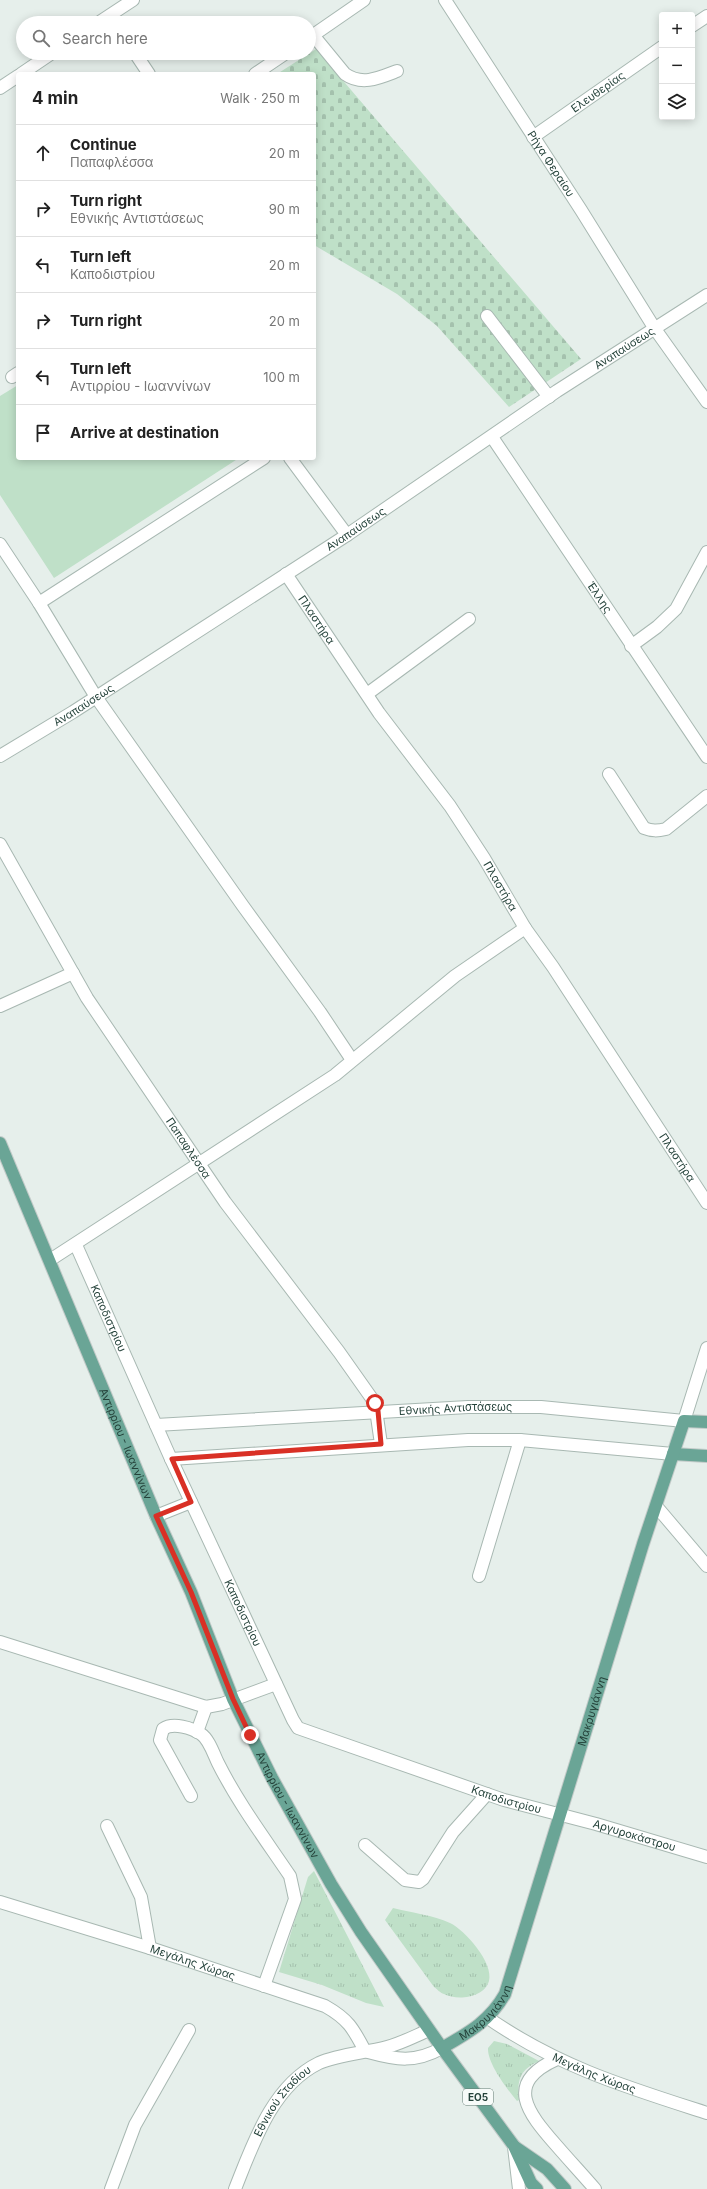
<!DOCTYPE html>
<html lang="en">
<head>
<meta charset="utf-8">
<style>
	:root { --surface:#fff; --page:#f2f2f2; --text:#222; --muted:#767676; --line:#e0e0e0 }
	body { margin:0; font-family:Inter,sans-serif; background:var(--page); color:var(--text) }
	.controls { position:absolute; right:12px; top:12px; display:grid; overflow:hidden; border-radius:4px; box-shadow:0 2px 10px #0003 }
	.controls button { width:36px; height:36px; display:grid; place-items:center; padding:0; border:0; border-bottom:1px solid var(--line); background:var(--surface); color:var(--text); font:20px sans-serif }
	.stop { position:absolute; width:12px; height:12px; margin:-9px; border:3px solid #d93025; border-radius:50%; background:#fff }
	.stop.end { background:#d93025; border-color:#fff; box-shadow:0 1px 4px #0008 }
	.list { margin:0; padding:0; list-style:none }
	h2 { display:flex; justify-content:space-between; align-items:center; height:52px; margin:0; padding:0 16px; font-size:17px }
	h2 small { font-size:13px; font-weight:400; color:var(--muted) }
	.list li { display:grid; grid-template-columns:26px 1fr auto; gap:12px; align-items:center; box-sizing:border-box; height:56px; padding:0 16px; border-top:1px solid var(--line) }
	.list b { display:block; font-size:15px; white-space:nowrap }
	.list p { margin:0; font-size:13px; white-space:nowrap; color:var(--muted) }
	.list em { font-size:13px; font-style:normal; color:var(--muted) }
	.icon { flex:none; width:22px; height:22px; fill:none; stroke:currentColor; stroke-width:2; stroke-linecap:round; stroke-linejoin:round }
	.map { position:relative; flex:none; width:707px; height:2189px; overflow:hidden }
	.search { position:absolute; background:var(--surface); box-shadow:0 2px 10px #0003; left:16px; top:16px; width:300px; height:44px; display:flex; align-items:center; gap:10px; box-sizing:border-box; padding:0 14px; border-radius:22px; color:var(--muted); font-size:15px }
	.panel { position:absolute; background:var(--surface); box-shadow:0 2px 10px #0003; left:16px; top:72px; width:300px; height:388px; border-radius:4px }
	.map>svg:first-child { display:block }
	.grass { fill:url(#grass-tufts) }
	.cemetery { fill:url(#cemetery-stones) }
	.garden { fill:#bfe0c8 }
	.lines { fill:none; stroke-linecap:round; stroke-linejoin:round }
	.minor-casing { stroke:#a8b8b2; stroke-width:14 }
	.major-casing { stroke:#c2cac8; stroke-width:14 }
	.minor { stroke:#fff; stroke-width:12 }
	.major { stroke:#6aa596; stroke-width:12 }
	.route { stroke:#d93025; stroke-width:5 }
	.labels { text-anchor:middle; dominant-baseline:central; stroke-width:4; stroke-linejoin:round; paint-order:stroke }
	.shield { fill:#f7fbf9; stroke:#637a73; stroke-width:1 }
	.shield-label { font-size:10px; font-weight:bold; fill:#24423a }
	.street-label { font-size:11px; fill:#24423a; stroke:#f7fbf9 }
</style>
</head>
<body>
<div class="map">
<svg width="707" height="2189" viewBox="0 0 707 2189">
	<defs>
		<pattern id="grass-tufts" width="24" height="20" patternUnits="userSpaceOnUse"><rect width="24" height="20" fill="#bfe0c8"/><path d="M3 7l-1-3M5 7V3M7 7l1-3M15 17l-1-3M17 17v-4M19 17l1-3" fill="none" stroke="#a4c1ad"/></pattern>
		<pattern id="cemetery-stones" width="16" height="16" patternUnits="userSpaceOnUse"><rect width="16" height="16" fill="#bfe0c8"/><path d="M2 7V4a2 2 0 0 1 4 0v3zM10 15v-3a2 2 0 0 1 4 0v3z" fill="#a4c1ad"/></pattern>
	</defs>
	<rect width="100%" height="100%" fill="#e6efeb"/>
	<!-- grass -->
	<g class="grass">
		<path d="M 314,1871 L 384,2007 L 366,2003 L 322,1985 L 279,1972 L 308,1877 Z"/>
		<path d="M 393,1908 C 412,1913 433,1915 450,1923 C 465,1930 494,1963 489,1981 C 484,1998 457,2001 444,1994 C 440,1993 437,1989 434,1987 L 385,1920 Z"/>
		<path d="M 494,2041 L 507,2044 L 539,2061 C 520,2070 517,2079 519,2100 L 517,2101 C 507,2089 487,2063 488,2048 Z"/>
	</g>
	<!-- cemetery -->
	<path class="cemetery" d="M 316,49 L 581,359 L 509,407 L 437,326 L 397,294 L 314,245 L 314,74 L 277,74 Z"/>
	<!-- garden -->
	<path class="garden" d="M 18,385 L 18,458 L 239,458 L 54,578 L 0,495 L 0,396 Z"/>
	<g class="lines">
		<defs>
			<g id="minor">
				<path id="s1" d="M 445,0 L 581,210 L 655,329 L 707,402"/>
				<path d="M 98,23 L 133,0"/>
				<path d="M 692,26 L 707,16"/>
				<path d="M 313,35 L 345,74 C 362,86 379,78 397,71"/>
				<path d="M 309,38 L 364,0"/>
				<path d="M 135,53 L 149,74"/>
				<path d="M 21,74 L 52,53"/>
				<path d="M 255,74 L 286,53"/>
				<path d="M 0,88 L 18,76"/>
				<path id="s2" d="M 533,137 L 662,47"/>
				<path d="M 487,316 L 549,397"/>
				<path d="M 12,377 L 18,373"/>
				<path id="s3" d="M 492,437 L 707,757"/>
				<path d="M 290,458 L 347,535"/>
				<path d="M 0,544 L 39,603 L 96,697 L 243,906 L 320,1012 L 352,1060"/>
				<path id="s4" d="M 286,574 L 379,713 L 450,806 L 484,858 L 525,928 L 553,967 L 707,1203"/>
				<path d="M 39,603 L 264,458"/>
				<path d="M 631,646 L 657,627 L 676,609 L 707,552"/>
				<path d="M 367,694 L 469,619"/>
				<path id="s5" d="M 0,756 L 73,712 L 347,535 L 557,391 L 707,295"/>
				<path d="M 609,774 L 644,828 C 652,831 657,831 666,829 L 707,796"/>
				<path id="s6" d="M 0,844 L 87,998 L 225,1202 L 339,1352 L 375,1403 L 381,1444"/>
				<path d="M 0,1006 L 73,973"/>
				<path id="s7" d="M 76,1245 L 171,1459 L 293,1720 L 298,1728 L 504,1800 L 596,1824 L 707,1857"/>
				<path d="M 50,1260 L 335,1075 L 455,976 L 525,928"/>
				<path id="s8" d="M 156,1425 L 468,1407 L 541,1407 L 684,1421 L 707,1348"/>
				<path d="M 171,1459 L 468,1440 L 520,1440 L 673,1454"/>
				<path d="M 656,1506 L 707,1566"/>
				<path d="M 156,1516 L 191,1502"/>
				<path d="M 479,1576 L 520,1440"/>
				<path d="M 0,1642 L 206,1707 L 222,1704 L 276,1684"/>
				<path d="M 197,1732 L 206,1707"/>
				<path d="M 191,1796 L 160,1740 L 163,1729 C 173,1722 192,1728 201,1734 C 209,1739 214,1755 218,1763 C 238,1803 265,1839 290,1876 L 295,1899 L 264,1986"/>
				<path d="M 107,1826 L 141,1897 L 150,1948"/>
				<path d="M 365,1845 L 405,1880 L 419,1882 L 423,1879 L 453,1832 L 487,1794"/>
				<path id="s9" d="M 0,1902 L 150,1948 L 325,2006 C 348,2019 353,2028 365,2051"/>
				<path id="s10" d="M 488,2018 C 559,2067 626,2087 707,2113"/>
				<path d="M 368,2052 C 397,2060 415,2063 442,2048"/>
				<path d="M 557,2059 C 503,2083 528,2113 556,2145 C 569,2160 582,2174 595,2189"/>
				<path d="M 514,2147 L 519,2189"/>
				<path d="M 111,2189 L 135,2125 L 189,2030"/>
				<path id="s11" d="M 235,2189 C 253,2144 272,2086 319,2063 C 340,2054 365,2053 387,2047 C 402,2043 415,2036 429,2030"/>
			</g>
			<g id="major">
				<path id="s12" d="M 0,1143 L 156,1516 L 191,1592 L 233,1699 L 272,1778 L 331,1884 L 361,1932 L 442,2048 L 514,2146 L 531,2183 L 537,2189"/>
				<path d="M 673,1454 L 707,1456"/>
				<path id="s13" d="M 442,2048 C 468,2033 490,2021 505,1994 L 643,1544 L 684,1421 L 707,1422"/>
				<path d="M 515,2147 L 547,2169 L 565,2189"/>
			</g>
		</defs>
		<!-- minor casing -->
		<use href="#minor" class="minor-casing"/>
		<!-- major casing -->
		<use href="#major" class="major-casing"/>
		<!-- minor -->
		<use href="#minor" class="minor"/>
		<!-- major -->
		<use href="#major" class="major"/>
	</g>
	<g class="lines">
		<!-- route -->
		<path class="route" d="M 250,1735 L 233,1699 L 191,1592 L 156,1516 L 191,1502 L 172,1459 L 381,1444 L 378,1411 L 375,1403"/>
	</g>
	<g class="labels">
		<!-- shield labels -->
		<rect class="shield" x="463" y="2089" width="30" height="16" rx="3"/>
		<g class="shield-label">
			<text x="478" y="2097">ΕΟ5</text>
		</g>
		<!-- street labels -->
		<g class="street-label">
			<text stroke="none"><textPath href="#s2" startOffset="79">Ελευθερίας</textPath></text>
			<text stroke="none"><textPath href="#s1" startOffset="195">Ρήγα Φεραίου</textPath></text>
			<text stroke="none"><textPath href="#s5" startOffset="746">Αναπαύσεως</textPath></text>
			<text stroke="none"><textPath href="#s5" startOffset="422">Αναπαύσεως</textPath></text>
			<text stroke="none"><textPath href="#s3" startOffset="193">Έλλης</textPath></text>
			<text stroke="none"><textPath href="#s4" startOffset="55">Πλαστήρα</textPath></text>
			<text stroke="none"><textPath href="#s5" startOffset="98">Αναπαύσεως</textPath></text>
			<text stroke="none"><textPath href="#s4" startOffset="379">Πλαστήρα</textPath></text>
			<text stroke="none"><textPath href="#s6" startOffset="358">Παπαφλέσσα</textPath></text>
			<text stroke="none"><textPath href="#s4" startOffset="703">Πλαστήρα</textPath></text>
			<text stroke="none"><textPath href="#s7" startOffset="80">Καποδιστρίου</textPath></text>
			<text stroke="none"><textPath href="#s8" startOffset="300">Εθνικής Αντιστάσεως</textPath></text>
			<text stroke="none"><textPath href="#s12" startOffset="326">Αντιρρίου - Ιωαννίνων</textPath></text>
			<text stroke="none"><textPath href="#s7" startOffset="404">Καποδιστρίου</textPath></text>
			<text stroke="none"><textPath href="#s13" startOffset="380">Μακρυγιάννη</textPath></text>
			<text stroke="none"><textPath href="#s7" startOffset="752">Καποδιστρίου</textPath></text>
			<text stroke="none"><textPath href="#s12" startOffset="722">Αντιρρίου - Ιωαννίνων</textPath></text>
			<text stroke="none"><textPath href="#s7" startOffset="885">Αργυροκάστρου</textPath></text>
			<text stroke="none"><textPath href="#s9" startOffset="202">Μεγάλης Χώρας</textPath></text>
			<text stroke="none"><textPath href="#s13" startOffset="57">Μακρυγιάννη</textPath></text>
			<text stroke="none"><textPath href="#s10" startOffset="120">Μεγάλης Χώρας</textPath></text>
			<text stroke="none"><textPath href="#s11" startOffset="101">Εθνικού Σταδίου</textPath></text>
		</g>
	</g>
</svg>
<div class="controls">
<button>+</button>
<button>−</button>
<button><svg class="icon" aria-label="layers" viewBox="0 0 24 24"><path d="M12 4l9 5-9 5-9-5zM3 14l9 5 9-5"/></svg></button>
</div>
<div class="stop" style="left:375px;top:1403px"></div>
<div class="stop end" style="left:250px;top:1735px"></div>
<div class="search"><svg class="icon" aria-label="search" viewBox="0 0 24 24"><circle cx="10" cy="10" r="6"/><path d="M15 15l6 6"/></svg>Search here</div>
<section class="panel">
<h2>4 min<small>Walk · 250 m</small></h2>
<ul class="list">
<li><svg class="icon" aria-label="ahead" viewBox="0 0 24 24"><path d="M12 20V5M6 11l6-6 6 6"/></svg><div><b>Continue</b><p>Παπαφλέσσα</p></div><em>20 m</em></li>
<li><svg class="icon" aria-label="right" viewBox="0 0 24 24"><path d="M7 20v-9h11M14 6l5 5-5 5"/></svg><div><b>Turn right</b><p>Εθνικής Αντιστάσεως</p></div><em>90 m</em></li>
<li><svg class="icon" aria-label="left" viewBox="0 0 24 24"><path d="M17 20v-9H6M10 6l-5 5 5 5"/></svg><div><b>Turn left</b><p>Καποδιστρίου</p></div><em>20 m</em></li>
<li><svg class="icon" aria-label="right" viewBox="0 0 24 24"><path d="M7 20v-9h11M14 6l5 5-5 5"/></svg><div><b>Turn right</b></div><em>20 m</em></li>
<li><svg class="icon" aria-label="left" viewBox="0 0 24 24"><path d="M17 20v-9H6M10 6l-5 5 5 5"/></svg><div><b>Turn left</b><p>Αντιρρίου - Ιωαννίνων</p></div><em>100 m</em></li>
<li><svg class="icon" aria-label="arrive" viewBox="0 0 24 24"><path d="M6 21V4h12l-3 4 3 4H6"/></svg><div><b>Arrive at destination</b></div></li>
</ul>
</section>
</div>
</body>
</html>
